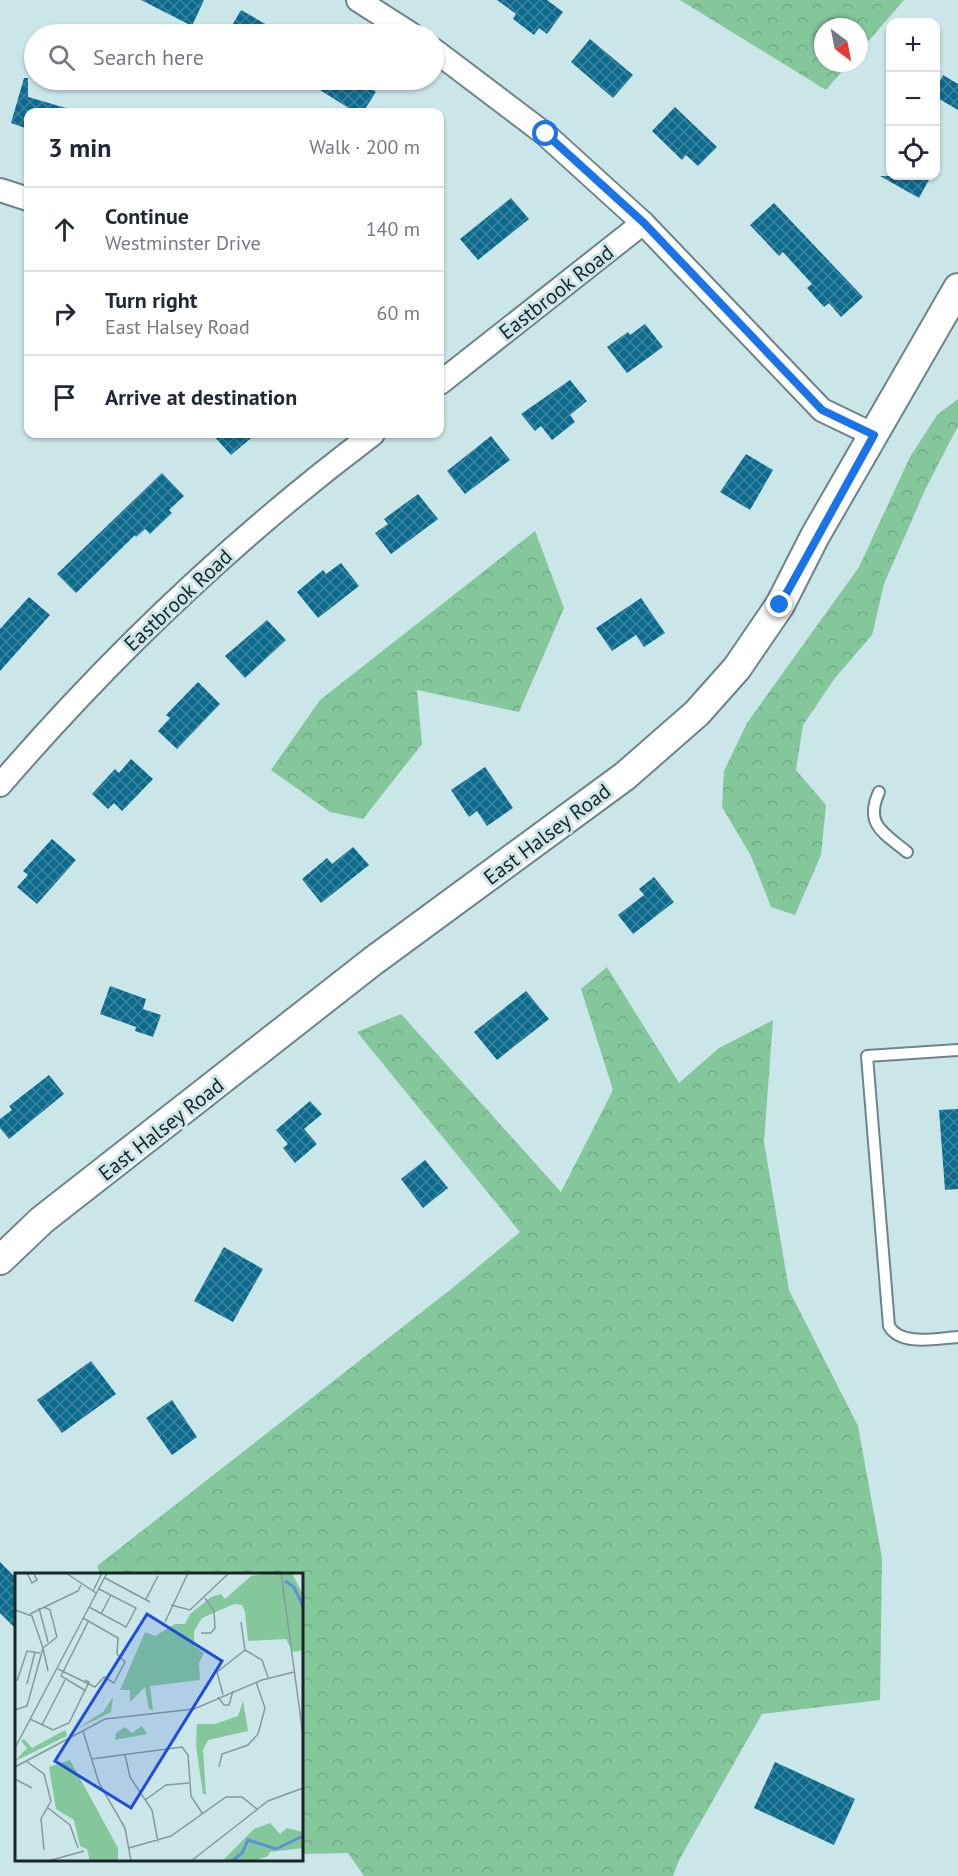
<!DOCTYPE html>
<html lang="en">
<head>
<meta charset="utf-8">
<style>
	:root { --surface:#fff; --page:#f2f2f3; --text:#1f2937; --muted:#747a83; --line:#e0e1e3 }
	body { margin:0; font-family:"PT Sans",sans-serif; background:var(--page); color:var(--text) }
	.controls { position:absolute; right:18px; top:18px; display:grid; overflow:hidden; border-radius:12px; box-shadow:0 2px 4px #0004 }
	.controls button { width:54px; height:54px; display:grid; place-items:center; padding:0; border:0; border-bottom:2px solid var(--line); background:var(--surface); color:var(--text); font:30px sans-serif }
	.compass { position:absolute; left:814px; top:18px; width:54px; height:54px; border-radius:50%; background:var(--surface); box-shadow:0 2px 4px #0004; rotate:148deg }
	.stop { position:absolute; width:18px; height:18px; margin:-14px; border:4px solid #1a73e8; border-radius:50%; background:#fff }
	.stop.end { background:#1a73e8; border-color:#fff; box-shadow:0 2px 6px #0008 }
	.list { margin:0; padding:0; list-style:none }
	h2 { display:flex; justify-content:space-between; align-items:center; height:78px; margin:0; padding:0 24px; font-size:26px }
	h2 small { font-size:20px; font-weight:400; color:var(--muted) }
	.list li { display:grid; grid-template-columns:39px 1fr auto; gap:18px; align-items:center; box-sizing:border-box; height:84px; padding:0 24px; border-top:2px solid var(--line) }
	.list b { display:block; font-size:22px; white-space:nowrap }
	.list p { margin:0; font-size:20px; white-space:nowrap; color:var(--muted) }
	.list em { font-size:20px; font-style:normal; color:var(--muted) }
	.icon { flex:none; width:33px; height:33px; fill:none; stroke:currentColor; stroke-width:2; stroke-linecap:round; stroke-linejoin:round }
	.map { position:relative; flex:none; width:958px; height:1876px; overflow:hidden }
	.search { position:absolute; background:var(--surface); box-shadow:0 2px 4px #0004; left:24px; top:24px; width:420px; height:66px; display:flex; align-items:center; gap:15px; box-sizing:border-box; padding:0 21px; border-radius:33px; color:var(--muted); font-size:22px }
	.panel { position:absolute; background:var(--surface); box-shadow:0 2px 4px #0004; left:24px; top:108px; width:420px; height:330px; border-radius:12px }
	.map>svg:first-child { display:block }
	.forest { fill:url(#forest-crowns) }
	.building { fill:url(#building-cross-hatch) }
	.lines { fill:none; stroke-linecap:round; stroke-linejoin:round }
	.service-casing { stroke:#6c8588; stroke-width:14 }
	.minor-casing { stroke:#6c8588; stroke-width:26 }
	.tertiary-casing { stroke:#6c8588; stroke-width:32 }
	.service { stroke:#fff; stroke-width:10 }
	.minor { stroke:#fff; stroke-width:22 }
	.tertiary { stroke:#fff; stroke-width:28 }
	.route { stroke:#1a73e8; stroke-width:8 }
	.labels { text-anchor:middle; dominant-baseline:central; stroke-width:6; stroke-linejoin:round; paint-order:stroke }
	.street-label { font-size:21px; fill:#1a2526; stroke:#cbe6e9 }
	.inset-river { fill:none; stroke:#5b92d8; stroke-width:3 }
	.inset-road { fill:none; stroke:#84999b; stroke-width:1.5 }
	.view { fill:#1d4ed8; fill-opacity:0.15; stroke:#1d4ed8; stroke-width:3 }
	.inset-edge { fill:none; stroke:#1a2526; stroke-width:3 }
</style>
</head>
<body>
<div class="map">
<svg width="958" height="1876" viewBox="0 0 958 1876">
	<defs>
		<pattern id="forest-crowns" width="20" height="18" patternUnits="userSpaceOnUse" patternTransform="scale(1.5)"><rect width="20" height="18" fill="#84c79b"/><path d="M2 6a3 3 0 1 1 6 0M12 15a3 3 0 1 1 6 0" fill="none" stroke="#71ab85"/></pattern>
		<pattern id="building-cross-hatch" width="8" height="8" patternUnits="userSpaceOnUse" patternTransform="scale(1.5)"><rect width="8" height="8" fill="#0a6b8e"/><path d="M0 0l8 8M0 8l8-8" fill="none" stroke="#3f849c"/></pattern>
	</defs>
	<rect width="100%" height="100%" fill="#cbe6e9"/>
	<!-- forest -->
	<g class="forest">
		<path d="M 680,0 L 904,0 L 859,52 L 859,27 L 823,27 L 823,63 L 849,63 L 826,90 Z"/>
		<path d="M 958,399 L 958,426 L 925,490 L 884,584 L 872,635 L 835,678 L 803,725 L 796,770 L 826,805 L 821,855 L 795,915 L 771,907 L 751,856 L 722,807 L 724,771 L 747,723 L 859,567 L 910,457 L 937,415 Z"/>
		<path d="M 535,531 L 564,608 L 519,712 L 417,690 L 422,744 L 363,819 L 330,812 L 271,770 L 320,700 Z"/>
		<path d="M 607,967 L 679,1083 L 719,1048 L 773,1020 L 764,1142 L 789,1290 L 858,1426 L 882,1558 L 880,1700 L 762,1714 L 679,1860 L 673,1876 L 364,1876 L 348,1853 L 302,1854 L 302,1574 L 100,1574 L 97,1566 L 455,1286 L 520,1232 L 357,1032 L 401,1014 L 561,1192 L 613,1090 L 581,989 Z"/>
	</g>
	<!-- building -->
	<g class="building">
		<path d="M 141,0 L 204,0 L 192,26 Z"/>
		<path d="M 497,0 L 547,0 L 563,12 L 547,34 L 539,28 L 534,35 L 513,19 L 516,14 Z"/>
		<path d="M 241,10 L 283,34 L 227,34 Z"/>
		<path d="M 590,39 L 633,75 L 613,98 L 571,62 Z"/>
		<path d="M 943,75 L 958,84 L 958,110 L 936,97 L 936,88 Z"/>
		<path d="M 24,78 L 28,78 L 28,97 L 66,108 L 65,112 L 28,112 L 28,129 L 11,123 Z"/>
		<path d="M 304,80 L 357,80 L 376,92 L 363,112 L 355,112 Z"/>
		<path d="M 675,107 L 717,147 L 698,166 L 686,155 L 682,160 L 652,131 Z"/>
		<path d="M 880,176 L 931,176 L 919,198 Z"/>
		<path d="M 511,198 L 529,219 L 478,260 L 460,239 Z"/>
		<path d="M 774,203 L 863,297 L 841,317 L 829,303 L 824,307 L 807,288 L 812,284 L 783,252 L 779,256 L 750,225 Z"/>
		<path d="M 645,324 L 663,347 L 627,373 L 607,347 L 628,332 L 630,335 Z"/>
		<path d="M 570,380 L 587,401 L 570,415 L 575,422 L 552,440 L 541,426 L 535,431 L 521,414 Z"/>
		<path d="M 212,434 L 256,434 L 231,455 Z"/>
		<path d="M 491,436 L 510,460 L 465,494 L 447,471 Z"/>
		<path d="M 746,454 L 773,470 L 750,510 L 720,492 Z"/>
		<path d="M 162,473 L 184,496 L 169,510 L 172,513 L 150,534 L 145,529 L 136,537 L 135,535 L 76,593 L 57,574 Z"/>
		<path d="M 418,494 L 438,519 L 391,554 L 375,533 L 388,524 L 384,519 Z"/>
		<path d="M 341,563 L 359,586 L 318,618 L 297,592 L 323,570 L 326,574 Z"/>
		<path d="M 29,597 L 50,615 L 0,671 L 0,629 Z"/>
		<path d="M 641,598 L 665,633 L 644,647 L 636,635 L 612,651 L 596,628 Z"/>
		<path d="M 267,620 L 286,640 L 245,678 L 225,656 Z"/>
		<path d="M 198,682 L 220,704 L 177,749 L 158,731 L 170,718 L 166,715 Z"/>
		<path d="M 131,759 L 153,779 L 122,811 L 114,803 L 108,809 L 92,794 L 115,769 L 119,773 Z"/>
		<path d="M 485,767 L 513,808 L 487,826 L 477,811 L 469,817 L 451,790 Z"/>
		<path d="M 52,839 L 76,860 L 37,904 L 17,887 L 28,875 L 23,871 Z"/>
		<path d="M 353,847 L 369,865 L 321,903 L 302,879 L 327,858 L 332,864 Z"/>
		<path d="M 654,877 L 674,902 L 633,934 L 618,915 L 644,895 L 639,889 Z"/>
		<path d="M 110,986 L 146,999 L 143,1009 L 161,1015 L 153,1037 L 135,1031 L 136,1027 L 100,1014 Z"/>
		<path d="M 526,991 L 549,1019 L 497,1060 L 474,1032 Z"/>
		<path d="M 49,1075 L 64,1094 L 9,1139 L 0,1128 L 0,1119 L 12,1110 L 9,1106 Z"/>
		<path d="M 310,1101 L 322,1114 L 304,1129 L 317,1144 L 295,1163 L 283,1148 L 288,1144 L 276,1130 Z"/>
		<path d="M 958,1109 L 958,1189 L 945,1190 L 939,1110 Z"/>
		<path d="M 425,1160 L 448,1188 L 423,1208 L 401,1179 Z"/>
		<path d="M 224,1247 L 263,1269 L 233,1322 L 194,1301 Z"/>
		<path d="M 91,1361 L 116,1394 L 62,1433 L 37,1400 Z"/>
		<path d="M 172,1400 L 197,1437 L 172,1455 L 146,1418 Z"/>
		<path d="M 0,1562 L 16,1578 L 16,1629 L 0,1613 Z"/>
		<path d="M 775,1762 L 855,1799 L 834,1845 L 754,1808 Z"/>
	</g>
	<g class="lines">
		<defs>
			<g id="service">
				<path d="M 879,792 C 864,825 884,833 907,852"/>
				<path d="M 958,1050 L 867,1056 L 889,1326 C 901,1347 938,1338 958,1337"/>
			</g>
			<g id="minor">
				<path d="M 358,0 L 411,34"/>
				<path d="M 434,50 L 545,134 L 643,223 L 822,410 L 874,435"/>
				<path d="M 0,190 L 28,199"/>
				<path d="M 440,383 L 643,223"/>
				<path d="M 0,785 C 112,655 236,537 373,434"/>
			</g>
			<path id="tertiary" d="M 0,1260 L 42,1220 L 373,961 L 625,776 L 697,713 L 737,668 L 780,605 L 815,536 L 958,288"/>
		</defs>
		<!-- service casing -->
		<use href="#service" class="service-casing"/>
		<!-- minor casing -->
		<use href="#minor" class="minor-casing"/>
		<!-- tertiary casing -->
		<use href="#tertiary" class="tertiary-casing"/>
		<!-- service -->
		<use href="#service" class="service"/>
		<!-- minor -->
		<use href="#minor" class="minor"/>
		<!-- tertiary -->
		<use href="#tertiary" class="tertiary"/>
	</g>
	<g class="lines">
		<!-- route -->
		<path class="route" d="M 546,134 L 644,223 L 822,410 L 874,435 L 780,605"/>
	</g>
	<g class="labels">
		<!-- street labels -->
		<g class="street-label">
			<text transform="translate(556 292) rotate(-38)">Eastbrook Road</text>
			<text transform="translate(178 600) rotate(-43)">Eastbrook Road</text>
			<text transform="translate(547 834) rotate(-37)">East Halsey Road</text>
			<text transform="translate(161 1129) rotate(-38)">East Halsey Road</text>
		</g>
	</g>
	<!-- overview -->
	<g transform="translate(15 1573)">
		<rect width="288" height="288" fill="#cbe6e9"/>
		<path d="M 253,0 L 277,0 L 288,22 L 288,77 L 278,79 L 271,66 L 233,68 L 230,39 L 227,32 L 219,31 L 187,45 L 179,58 L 179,73 L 189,80 L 184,90 L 185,107 L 135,113 L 138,137 L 134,136 L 130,114 L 115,129 L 115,117 L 105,117 L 130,59 L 140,63 L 160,51 L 170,51 L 175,41 L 196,24 L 206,21 L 210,26 L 236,3 ZM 98,124 L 96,139 L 60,157 L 88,139 ZM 228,128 L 233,158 L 193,167 L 188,177 L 191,221 L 188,221 L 181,173 L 182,151 L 200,151 L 223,143 ZM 127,153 L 132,161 L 100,167 L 101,160 L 110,154 L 117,160 ZM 50,157 L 52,163 L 0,188 L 12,175 L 6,168 L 9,166 L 17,175 ZM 55,187 L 103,275 L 103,288 L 75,288 L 72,276 L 65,273 L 59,247 L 41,236 L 34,194 ZM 255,250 L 265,261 L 272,255 L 288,259 L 288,275 L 255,279 L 253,283 L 238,288 L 207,288 L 239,256 Z" fill="#84c79b"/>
		<path class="inset-river" d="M 270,8 L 279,14 L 288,33M 217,288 L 227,280 L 233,267 L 261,276 L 288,263"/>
		<path class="inset-road" d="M 12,0 L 17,10 L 22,7 L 19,1M 51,0 L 81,20M 266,0 L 288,162M 90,5 L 135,29M 78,18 L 87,0M 131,26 L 143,3M 156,32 L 175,37 L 214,0M 29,34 L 35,37 L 42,64M 74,34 L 111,54 L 121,35 L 84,16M 24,35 L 33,69M 0,37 L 17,43 L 28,75 L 12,133 L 0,137M 15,41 L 63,18 L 66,12M 86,41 L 96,22M 150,49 L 173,0M 186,60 L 196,60 L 200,55 L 199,38 L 190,25M 230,77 L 247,87 L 253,104M 43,96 L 80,114 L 89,104 L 99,110 L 110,89 L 102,81 L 103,65 L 68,45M 33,98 L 28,75 L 42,64M 2,108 L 12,78 L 25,80M 12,111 L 20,79M 71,118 L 46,103 L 74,47M 208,122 L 202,99 L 230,77 L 226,49M 203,124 L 209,132 L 214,132 L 218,118M 15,146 L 38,157 L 54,150 L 74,109 L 70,107M 27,152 L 50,107M 68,158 L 84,210 L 110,255 L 116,288M 0,175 L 92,0M 110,182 L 115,204 L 137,237 L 143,269M 76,186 L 167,174 L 173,182 L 176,223 L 187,240M 11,188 L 29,201 L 36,228 L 26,246 L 29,277M 0,194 L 90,146 L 179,136 L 247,107 L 279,99M 204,194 L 207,181 L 233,172 L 243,161 L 250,135 L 241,109M 0,206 L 17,215M 130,227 L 151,212 L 174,210M 33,235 L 55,252 L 63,275M 114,275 L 156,263 L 211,224 L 227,224 L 242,236M 33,288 L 69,278M 176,288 L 253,228 L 288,215"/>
		<path class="view" d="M 132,41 L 207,88 L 116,235 L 40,188 Z"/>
		<rect width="288" height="288" class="inset-edge"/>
	</g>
</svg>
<div class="controls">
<button>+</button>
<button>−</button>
<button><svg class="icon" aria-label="locate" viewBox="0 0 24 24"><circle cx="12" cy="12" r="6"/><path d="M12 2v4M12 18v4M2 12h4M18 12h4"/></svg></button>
</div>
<svg class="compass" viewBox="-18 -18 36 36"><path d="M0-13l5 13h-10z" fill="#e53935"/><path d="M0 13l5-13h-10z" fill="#747a83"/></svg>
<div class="stop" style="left:546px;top:134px"></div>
<div class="stop end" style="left:780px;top:605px"></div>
<div class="search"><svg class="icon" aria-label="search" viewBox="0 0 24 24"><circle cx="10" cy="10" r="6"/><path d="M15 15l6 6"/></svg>Search here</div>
<section class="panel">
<h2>3 min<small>Walk · 200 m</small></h2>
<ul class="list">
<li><svg class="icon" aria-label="ahead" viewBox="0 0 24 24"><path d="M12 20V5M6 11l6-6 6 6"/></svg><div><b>Continue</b><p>Westminster Drive</p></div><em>140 m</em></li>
<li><svg class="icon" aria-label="right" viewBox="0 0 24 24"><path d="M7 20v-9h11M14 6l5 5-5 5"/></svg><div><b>Turn right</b><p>East Halsey Road</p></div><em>60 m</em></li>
<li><svg class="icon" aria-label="arrive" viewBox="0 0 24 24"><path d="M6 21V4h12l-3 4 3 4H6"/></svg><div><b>Arrive at destination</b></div></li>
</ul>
</section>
</div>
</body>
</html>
